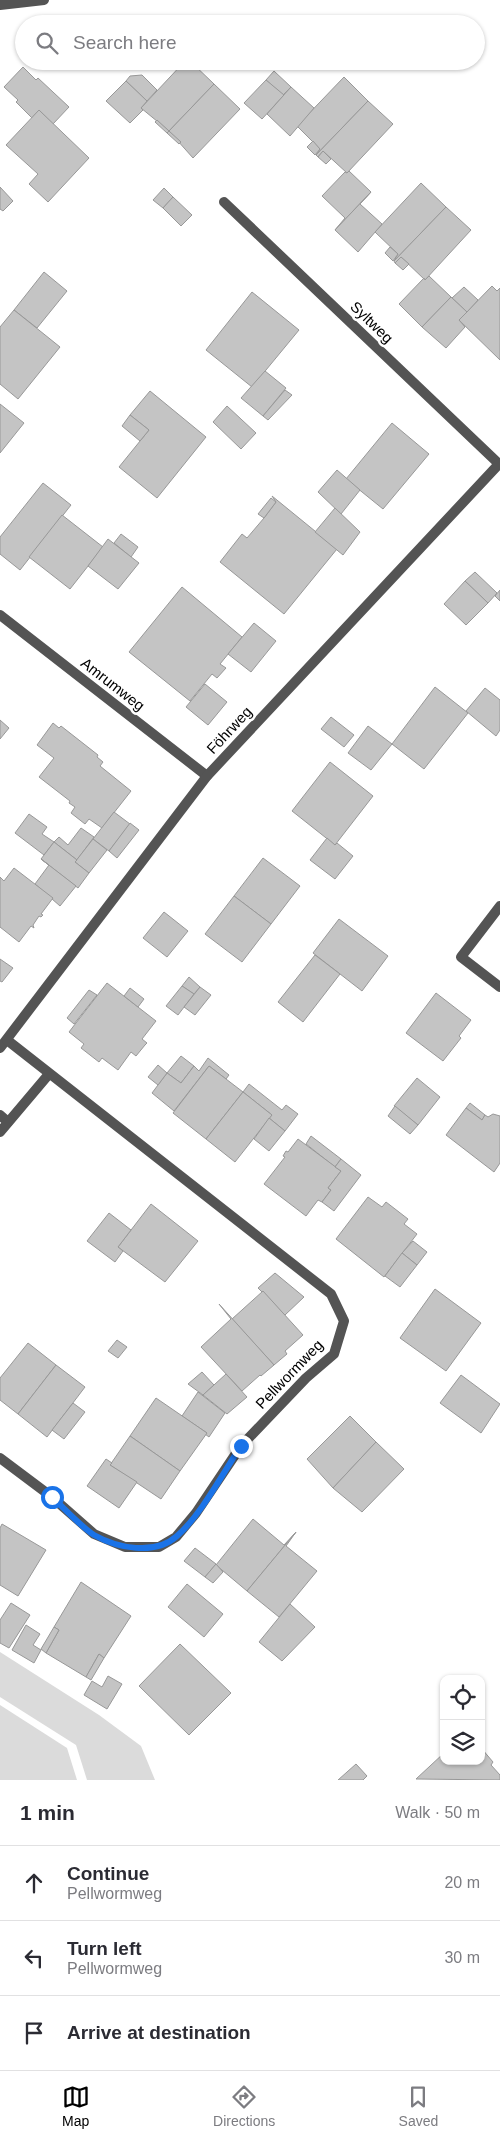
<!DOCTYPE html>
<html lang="en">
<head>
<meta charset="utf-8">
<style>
	:root { --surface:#fff; --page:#f7f7f7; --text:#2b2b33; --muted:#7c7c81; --line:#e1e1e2; --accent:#000 }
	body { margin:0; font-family:Arial,sans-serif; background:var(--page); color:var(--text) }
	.controls { position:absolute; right:15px; bottom:15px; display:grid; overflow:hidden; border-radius:10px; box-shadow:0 1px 4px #0004 }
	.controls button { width:45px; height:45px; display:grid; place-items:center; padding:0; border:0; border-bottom:1px solid var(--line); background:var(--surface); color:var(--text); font:25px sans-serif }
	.stop { position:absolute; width:15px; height:15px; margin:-11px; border:4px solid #1a73e8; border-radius:50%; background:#fff }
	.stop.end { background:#1a73e8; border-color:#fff; box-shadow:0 1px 5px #0008 }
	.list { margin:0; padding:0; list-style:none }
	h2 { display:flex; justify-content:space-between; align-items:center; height:65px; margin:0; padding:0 20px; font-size:21px }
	h2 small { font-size:16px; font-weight:400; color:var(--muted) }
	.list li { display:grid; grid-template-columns:32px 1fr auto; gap:15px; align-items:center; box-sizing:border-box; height:75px; padding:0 20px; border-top:1px solid var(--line) }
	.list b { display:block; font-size:19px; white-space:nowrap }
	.list p { margin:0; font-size:16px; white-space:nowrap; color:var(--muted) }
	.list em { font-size:16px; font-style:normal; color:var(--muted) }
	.icon { flex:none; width:28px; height:28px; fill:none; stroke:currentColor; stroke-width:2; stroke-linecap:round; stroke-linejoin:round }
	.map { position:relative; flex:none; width:500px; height:1780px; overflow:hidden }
	.search { position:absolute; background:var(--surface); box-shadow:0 1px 4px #0004; left:15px; right:15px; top:15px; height:55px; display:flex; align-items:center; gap:12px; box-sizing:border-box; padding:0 18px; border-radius:28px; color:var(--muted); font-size:19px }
	.sheet { height:290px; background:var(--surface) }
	nav { display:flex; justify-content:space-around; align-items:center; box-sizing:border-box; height:70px; border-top:1px solid var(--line); background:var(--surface); font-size:14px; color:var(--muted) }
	nav a { display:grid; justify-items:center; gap:2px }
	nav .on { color:var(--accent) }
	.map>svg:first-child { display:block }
	.green { fill:#dbdbdb }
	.building { fill:#c4c4c4; stroke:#989898 }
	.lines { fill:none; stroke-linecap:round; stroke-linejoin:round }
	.minor { stroke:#545454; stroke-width:10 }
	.tertiary { stroke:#545454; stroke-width:10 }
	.route { stroke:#1a73e8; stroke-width:6 }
	.labels { text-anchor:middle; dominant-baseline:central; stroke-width:5; stroke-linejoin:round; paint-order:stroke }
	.street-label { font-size:15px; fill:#000; stroke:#fff }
</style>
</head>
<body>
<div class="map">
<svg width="500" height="1780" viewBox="0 0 500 1780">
	<rect width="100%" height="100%" fill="#fff"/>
	<!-- green -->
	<g class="green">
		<path d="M 0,1652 L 99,1715 L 141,1746 L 155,1780 L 87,1780 L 76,1745 L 0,1697 Z"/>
		<path d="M 0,1705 L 67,1748 L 77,1780 L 0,1780 Z"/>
	</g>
	<!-- building -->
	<g class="building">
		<path d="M 185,61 L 190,61 L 214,84 L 169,131 L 141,108 Z"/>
		<path d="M 23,67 L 36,80 L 38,78 L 69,107 L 53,124 L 39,110 L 32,118 L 16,102 L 18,100 L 4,87 Z"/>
		<path d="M 274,71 L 291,87 L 283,95 L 266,80 Z"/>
		<path d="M 142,75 L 157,90 L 147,101 L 126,81 L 130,76 Z"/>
		<path d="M 344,77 L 368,101 L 316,155 L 320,149 L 297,126 Z"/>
		<path d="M 266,80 L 284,95 L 262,119 L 244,103 Z"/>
		<path d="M 126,81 L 147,101 L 141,108 L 143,110 L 130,123 L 106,101 Z"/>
		<path d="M 214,84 L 240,109 L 193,158 L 169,131 Z"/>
		<path d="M 291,87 L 314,108 L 290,136 L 267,114 Z"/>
		<path d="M 368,101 L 393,124 L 347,173 L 323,151 L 318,157 L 316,155 Z"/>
		<path d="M 39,110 L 89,158 L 48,202 L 29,184 L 38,174 L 6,145 Z"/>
		<path d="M 157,120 L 169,131 L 167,133 L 155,122 Z"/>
		<path d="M 169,131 L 181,142 L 179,144 L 167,133 Z"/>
		<path d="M 313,141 L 320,149 L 315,155 L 307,147 Z"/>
		<path d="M 323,151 L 331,159 L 326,164 L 318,157 Z"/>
		<path d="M 349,171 L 371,192 L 335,230 L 345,218 L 322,196 L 345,172 L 347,173 Z"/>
		<path d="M 421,183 L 446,207 L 394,261 L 398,254 L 375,232 Z"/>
		<path d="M 0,187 L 13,201 L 3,211 L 0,209 Z"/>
		<path d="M 164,188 L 173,197 L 163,208 L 153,200 Z"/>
		<path d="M 371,192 L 360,204 L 382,224 L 358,252 L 335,230 Z"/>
		<path d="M 173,197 L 192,215 L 181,226 L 163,208 Z"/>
		<path d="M 446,207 L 471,230 L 425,280 L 401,257 L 395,263 L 394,261 Z"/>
		<path d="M 390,247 L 398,254 L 393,261 L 385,253 Z"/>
		<path d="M 401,257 L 409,264 L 403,270 L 395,263 Z"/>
		<path d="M 44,272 L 67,291 L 37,328 L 14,310 Z"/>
		<path d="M 429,276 L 451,297 L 422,327 L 399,304 L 424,278 L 425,280 Z"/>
		<path d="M 492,286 L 497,291 L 500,288 L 500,360 L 459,320 Z"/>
		<path d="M 464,287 L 478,300 L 467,312 L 452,298 Z"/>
		<path d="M 252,292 L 299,330 L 252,387 L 206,350 Z"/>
		<path d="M 451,297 L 467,312 L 459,320 L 465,327 L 446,348 L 422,327 Z"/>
		<path d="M 14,310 L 60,347 L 18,399 L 0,384 L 0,327 Z"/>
		<path d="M 265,371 L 286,388 L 263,416 L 241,398 Z"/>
		<path d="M 285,390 L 292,395 L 268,420 L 263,416 Z"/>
		<path d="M 150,391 L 206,437 L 157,498 L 119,467 L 149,430 L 130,415 Z"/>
		<path d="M 0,404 L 24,423 L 0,453 Z"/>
		<path d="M 227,406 L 256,433 L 241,449 L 213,422 Z"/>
		<path d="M 130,415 L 149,430 L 140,441 L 122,426 Z"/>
		<path d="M 392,423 L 429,454 L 383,509 L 346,479 Z"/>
		<path d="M 337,470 L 360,490 L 341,514 L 318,492 Z"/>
		<path d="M 43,483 L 71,505 L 20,570 L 0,554 L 0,537 Z"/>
		<path d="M 272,496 L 337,549 L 284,614 L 220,562 L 242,534 L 247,538 L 264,518 L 276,502 Z"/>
		<path d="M 271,498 L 276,502 L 264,518 L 258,514 Z"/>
		<path d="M 335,508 L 360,532 L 343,555 L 315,532 Z"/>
		<path d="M 62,515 L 103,547 L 70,589 L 29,557 Z"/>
		<path d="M 121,534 L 138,547 L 131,557 L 114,543 Z"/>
		<path d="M 108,539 L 139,563 L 118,589 L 88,566 Z"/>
		<path d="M 475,572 L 497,593 L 488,603 L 465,581 Z"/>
		<path d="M 465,581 L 488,603 L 466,625 L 444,604 Z"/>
		<path d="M 182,587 L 242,637 L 220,664 L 226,668 L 217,678 L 212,674 L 190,701 L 129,652 Z"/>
		<path d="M 500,590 L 500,601 L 495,596 Z"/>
		<path d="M 254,623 L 276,641 L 251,672 L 228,654 Z"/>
		<path d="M 205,684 L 227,702 L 208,725 L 186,707 Z"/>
		<path d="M 435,687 L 468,713 L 424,769 L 392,744 Z"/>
		<path d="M 485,688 L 500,700 L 500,730 L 496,736 L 466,711 Z"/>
		<path d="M 331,717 L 354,735 L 344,747 L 321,729 Z"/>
		<path d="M 0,720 L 9,728 L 0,739 Z"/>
		<path d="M 53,723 L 59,728 L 61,726 L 98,755 L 97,757 L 103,762 L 100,766 L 131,791 L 102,828 L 89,819 L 85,824 L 71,813 L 75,807 L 69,803 L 70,801 L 39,777 L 54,758 L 37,745 Z"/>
		<path d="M 368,726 L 392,744 L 371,770 L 348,753 Z"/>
		<path d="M 330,762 L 373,796 L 335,845 L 292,811 Z"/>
		<path d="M 114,812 L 130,824 L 109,851 L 93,839 Z"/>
		<path d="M 29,814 L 47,827 L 42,834 L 54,842 L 44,855 L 15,833 Z"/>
		<path d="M 130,823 L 139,830 L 117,858 L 109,851 Z"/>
		<path d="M 81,828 L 94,837 L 77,860 L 54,842 L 59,837 L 68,845 Z"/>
		<path d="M 327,838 L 335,845 L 337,843 L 353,856 L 335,879 L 310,860 Z"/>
		<path d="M 93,839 L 107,850 L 89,873 L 75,862 Z"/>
		<path d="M 54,842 L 77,860 L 75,862 L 89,873 L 78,888 L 41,859 Z"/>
		<path d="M 263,858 L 300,886 L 271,924 L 234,896 Z"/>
		<path d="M 41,859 L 76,886 L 60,906 L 35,884 L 49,865 Z"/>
		<path d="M 14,868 L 53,898 L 41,914 L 43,915 L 41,917 L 39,916 L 33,925 L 34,928 L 31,926 L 19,942 L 0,927 L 0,877 L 4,881 Z"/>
		<path d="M 234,896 L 271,924 L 242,962 L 205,934 Z"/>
		<path d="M 164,912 L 188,931 L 167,957 L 143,938 Z"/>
		<path d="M 339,919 L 388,956 L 362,991 L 313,953 Z"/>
		<path d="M 315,955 L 340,974 L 303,1022 L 278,1002 Z"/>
		<path d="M 0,959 L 13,968 L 2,982 L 0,981 Z"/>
		<path d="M 189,977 L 200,987 L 194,994 L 182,986 Z"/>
		<path d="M 107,983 L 156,1021 L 142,1039 L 147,1043 L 145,1045 L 136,1056 L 131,1052 L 118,1070 L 102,1058 L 99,1062 L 81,1048 L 84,1044 L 69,1032 Z"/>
		<path d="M 182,986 L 194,994 L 178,1015 L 166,1006 Z"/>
		<path d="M 200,987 L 211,995 L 195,1015 L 184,1007 Z"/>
		<path d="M 130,988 L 144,999 L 138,1007 L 124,996 Z"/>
		<path d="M 89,990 L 97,995 L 74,1024 L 67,1018 Z"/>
		<path d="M 436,993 L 471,1020 L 459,1036 L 461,1038 L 443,1061 L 406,1033 Z"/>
		<path d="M 181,1056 L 194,1066 L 181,1083 L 167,1073 Z"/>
		<path d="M 208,1058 L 229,1075 L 226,1079 L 209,1066 L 174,1111 L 152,1093 L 167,1073 L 181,1083 L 194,1066 L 199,1071 Z"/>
		<path d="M 158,1065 L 167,1073 L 158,1085 L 148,1077 Z"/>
		<path d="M 209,1066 L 243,1092 L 206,1139 L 173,1113 Z"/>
		<path d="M 417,1078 L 440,1097 L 418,1125 L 394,1106 Z"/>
		<path d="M 249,1084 L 282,1110 L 286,1105 L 298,1114 L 285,1131 L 269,1118 L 272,1115 L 243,1092 Z"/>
		<path d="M 243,1092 L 272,1115 L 235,1162 L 206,1139 Z"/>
		<path d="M 470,1103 L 485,1115 L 482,1120 L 466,1108 Z"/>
		<path d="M 395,1106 L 418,1125 L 410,1134 L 388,1116 Z"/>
		<path d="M 466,1108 L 482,1120 L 485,1115 L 488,1117 L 493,1114 L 500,1116 L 500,1163 L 494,1172 L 446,1135 Z"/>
		<path d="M 269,1118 L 285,1131 L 269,1151 L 254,1139 Z"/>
		<path d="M 311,1136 L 341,1159 L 335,1167 L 306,1144 Z"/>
		<path d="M 298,1139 L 341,1171 L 328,1188 L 331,1190 L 322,1202 L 318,1200 L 306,1216 L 264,1184 L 285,1157 L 283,1156 L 286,1151 L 288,1152 Z"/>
		<path d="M 341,1159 L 361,1175 L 334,1211 L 322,1202 L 331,1190 L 328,1188 L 341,1171 L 335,1167 Z"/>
		<path d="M 368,1197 L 382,1207 L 386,1202 L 408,1219 L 404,1224 L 417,1234 L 384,1277 L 336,1239 Z"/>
		<path d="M 151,1204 L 198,1241 L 165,1282 L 118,1247 Z"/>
		<path d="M 109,1213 L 131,1230 L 118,1247 L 123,1251 L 115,1262 L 87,1241 Z"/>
		<path d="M 413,1241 L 427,1252 L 417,1265 L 402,1253 Z"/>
		<path d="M 402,1253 L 417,1265 L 400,1287 L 385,1276 Z"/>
		<path d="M 275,1273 L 304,1297 L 285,1315 L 258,1288 Z"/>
		<path d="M 435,1289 L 481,1323 L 446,1371 L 400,1338 Z"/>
		<path d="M 263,1291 L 303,1335 L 285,1351 L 287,1354 L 274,1365 L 232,1319 Z"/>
		<path d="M 219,1304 L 274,1365 L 261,1376 L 260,1375 L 242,1391 L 201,1347 L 231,1319 Z"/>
		<path d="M 117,1340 L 127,1347 L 118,1358 L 108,1351 Z"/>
		<path d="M 28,1343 L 56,1365 L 18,1414 L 0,1400 L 0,1378 Z"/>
		<path d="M 56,1365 L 85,1387 L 47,1437 L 18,1414 Z"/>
		<path d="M 202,1372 L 214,1385 L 203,1395 L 188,1384 Z"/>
		<path d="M 226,1374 L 247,1397 L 227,1414 L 203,1395 Z"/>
		<path d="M 461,1375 L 500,1404 L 481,1433 L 440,1403 Z"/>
		<path d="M 198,1392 L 225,1413 L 209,1437 L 205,1434 L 207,1433 L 182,1416 Z"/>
		<path d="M 156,1398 L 207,1433 L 180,1471 L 130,1436 Z"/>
		<path d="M 73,1403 L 85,1412 L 64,1439 L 52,1430 Z"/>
		<path d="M 350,1416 L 376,1442 L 333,1488 L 307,1459 Z"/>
		<path d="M 130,1436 L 180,1471 L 161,1499 L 110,1465 Z"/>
		<path d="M 376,1442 L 404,1469 L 362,1512 L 333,1488 Z"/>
		<path d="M 106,1459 L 112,1463 L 110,1465 L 137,1482 L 119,1508 L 87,1486 Z"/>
		<path d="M 253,1519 L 284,1545 L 296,1532 L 247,1591 L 216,1565 Z"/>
		<path d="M 2,1524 L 46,1550 L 18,1596 L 0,1585 L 0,1528 Z"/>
		<path d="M 296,1532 L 286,1546 L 317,1571 L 279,1617 L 247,1591 Z"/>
		<path d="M 195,1548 L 216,1564 L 205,1577 L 184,1561 Z"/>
		<path d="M 216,1564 L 223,1572 L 213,1583 L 205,1577 Z"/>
		<path d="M 81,1582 L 131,1616 L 104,1658 L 99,1654 L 86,1677 L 46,1653 L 59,1630 L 54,1627 Z"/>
		<path d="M 187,1584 L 223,1614 L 204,1637 L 168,1607 Z"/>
		<path d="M 11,1603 L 30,1615 L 9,1648 L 0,1643 L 0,1620 Z"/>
		<path d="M 290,1604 L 315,1627 L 282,1661 L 259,1642 Z"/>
		<path d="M 26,1625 L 40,1634 L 33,1645 L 41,1650 L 34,1663 L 12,1650 Z"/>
		<path d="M 54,1627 L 59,1630 L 46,1653 L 41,1649 Z"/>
		<path d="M 180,1644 L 231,1693 L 189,1735 L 139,1686 Z"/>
		<path d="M 99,1654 L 104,1658 L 91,1680 L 86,1677 Z"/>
		<path d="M 108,1676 L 122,1684 L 107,1709 L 84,1695 L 92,1681 L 102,1687 Z"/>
		<path d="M 482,1749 L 493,1762 L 491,1765 L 500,1775 L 500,1780 L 416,1779 L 444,1753 L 444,1761 L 481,1761 Z"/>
		<path d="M 356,1764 L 367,1776 L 363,1780 L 338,1780 Z"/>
	</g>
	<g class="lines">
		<!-- minor -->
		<g class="minor">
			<path d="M 224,202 L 500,465"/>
			<path d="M 0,615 L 207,776"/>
			<path d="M 500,906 L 461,957 L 500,987"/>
			<path d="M 0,1048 L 207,776 L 499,464"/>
			<path d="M 0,1115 L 8,1122"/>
			<path d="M 0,1132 L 49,1074"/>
			<path d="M 0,1458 L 52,1497 L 94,1534 L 125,1547 L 159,1547 L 176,1537 L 196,1513 L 241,1446 L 306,1378 L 334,1354 L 344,1321 L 331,1294 L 7,1040"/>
		</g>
		<!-- tertiary -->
		<path class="tertiary" d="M 0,5 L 44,0"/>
	</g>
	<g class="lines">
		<!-- route -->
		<path class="route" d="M 52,1497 C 64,1508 80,1526 94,1535 C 117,1548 155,1556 177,1536 C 201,1515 223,1473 241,1446"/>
	</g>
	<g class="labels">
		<!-- street labels -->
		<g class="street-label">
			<text transform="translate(372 322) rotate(44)">Syltweg</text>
			<text transform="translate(113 684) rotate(38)">Amrumweg</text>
			<text transform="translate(229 730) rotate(-47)">Föhrweg</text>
			<text transform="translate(289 1374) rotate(-46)">Pellwormweg</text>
		</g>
	</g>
</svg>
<div class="controls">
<button><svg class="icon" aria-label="locate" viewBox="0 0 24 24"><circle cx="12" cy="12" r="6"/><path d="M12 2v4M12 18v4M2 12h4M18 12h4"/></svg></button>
<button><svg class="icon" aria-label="layers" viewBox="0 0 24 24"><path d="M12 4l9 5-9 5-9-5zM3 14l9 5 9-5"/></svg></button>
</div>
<div class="stop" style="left:52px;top:1497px"></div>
<div class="stop end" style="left:241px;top:1446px"></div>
<div class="search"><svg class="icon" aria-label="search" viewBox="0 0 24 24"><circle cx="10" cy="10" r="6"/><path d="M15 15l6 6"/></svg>Search here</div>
</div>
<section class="sheet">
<h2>1 min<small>Walk · 50 m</small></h2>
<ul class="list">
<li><svg class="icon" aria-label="ahead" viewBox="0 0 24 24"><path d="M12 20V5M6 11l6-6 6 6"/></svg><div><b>Continue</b><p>Pellwormweg</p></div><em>20 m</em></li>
<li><svg class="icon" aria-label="left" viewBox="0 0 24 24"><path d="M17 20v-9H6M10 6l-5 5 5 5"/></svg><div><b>Turn left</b><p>Pellwormweg</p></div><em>30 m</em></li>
<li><svg class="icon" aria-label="arrive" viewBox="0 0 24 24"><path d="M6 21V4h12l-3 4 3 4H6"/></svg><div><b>Arrive at destination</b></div></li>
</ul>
</section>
<nav>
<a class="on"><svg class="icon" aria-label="map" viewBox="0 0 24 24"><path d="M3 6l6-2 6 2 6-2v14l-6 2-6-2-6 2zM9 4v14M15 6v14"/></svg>Map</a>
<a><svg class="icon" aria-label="directions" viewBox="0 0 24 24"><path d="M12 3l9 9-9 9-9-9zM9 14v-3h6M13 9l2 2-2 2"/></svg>Directions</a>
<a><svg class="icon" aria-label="saved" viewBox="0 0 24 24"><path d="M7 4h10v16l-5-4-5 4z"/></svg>Saved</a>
</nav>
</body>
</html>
